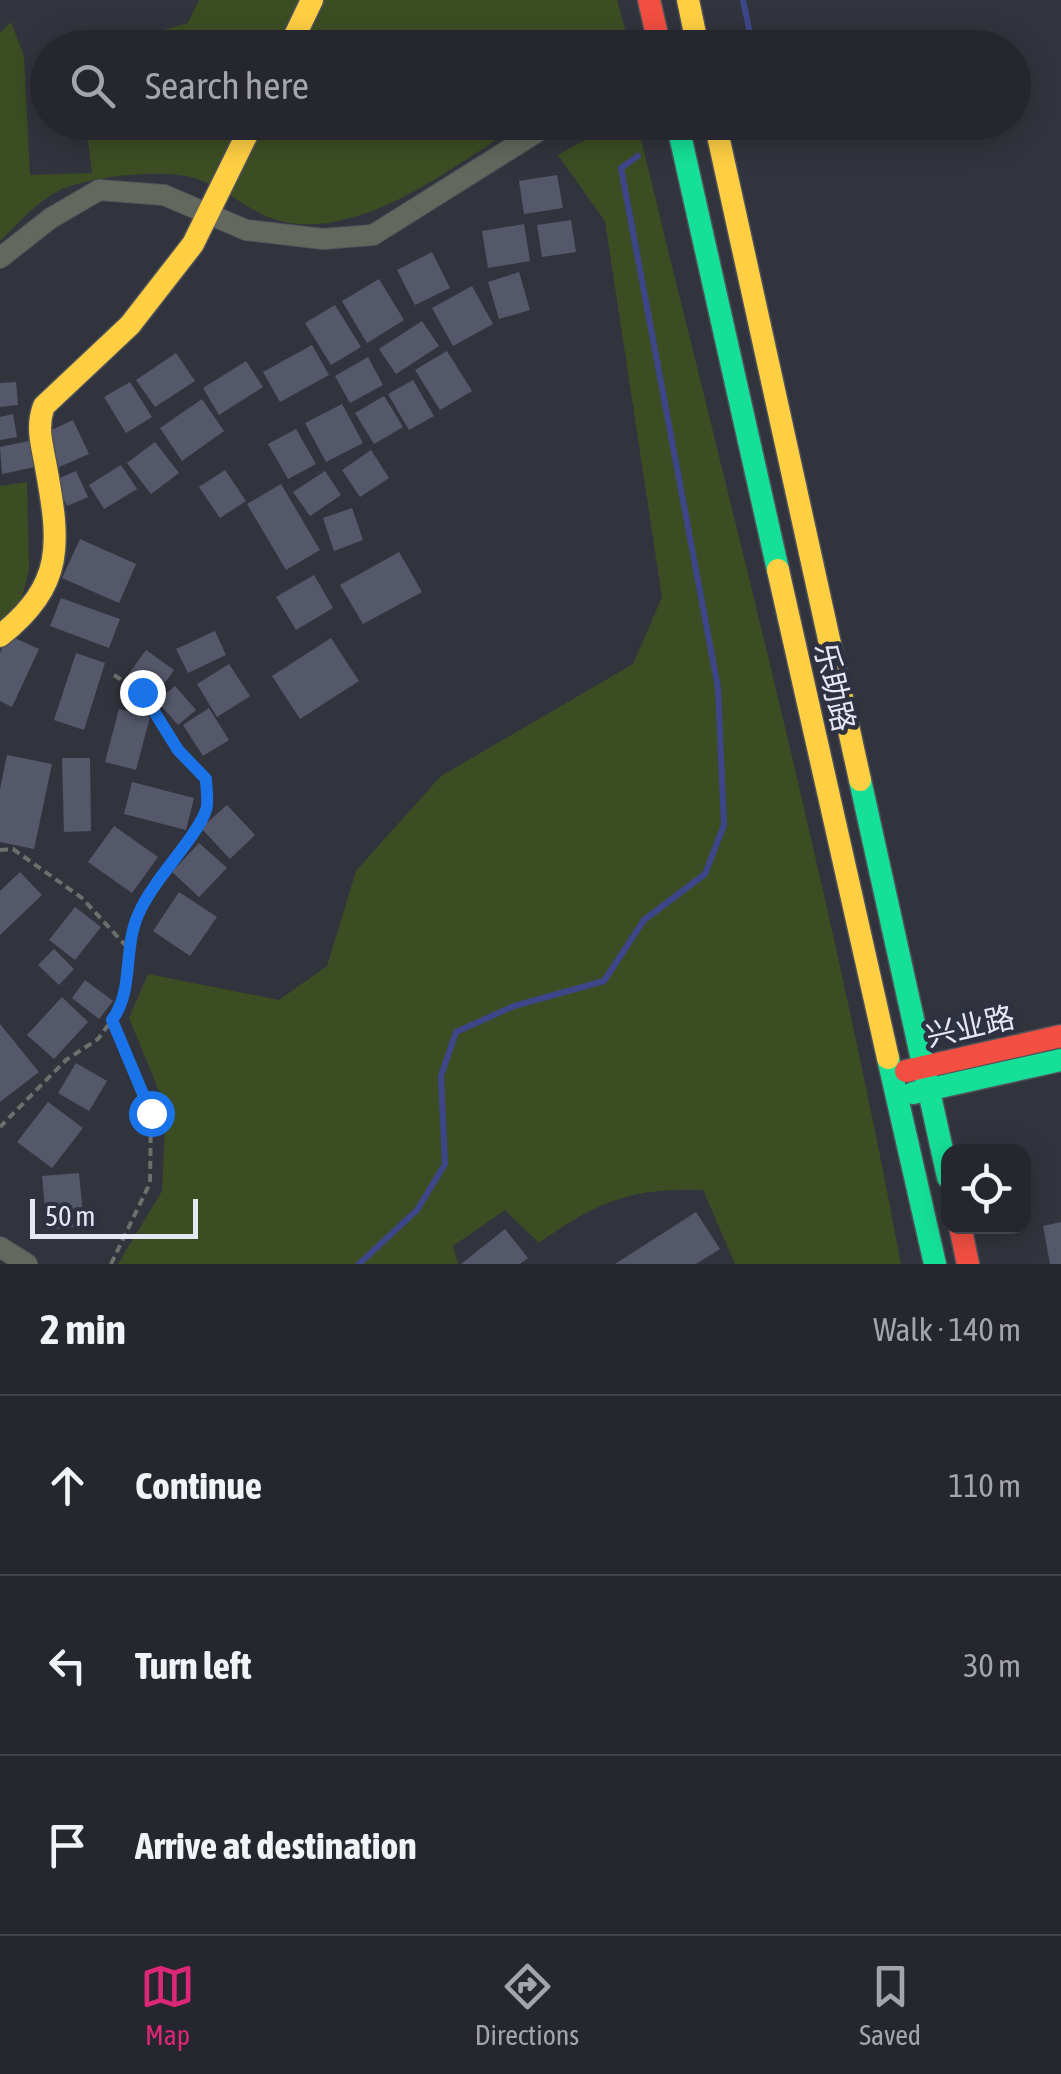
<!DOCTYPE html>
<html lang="en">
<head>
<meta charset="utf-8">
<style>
	:root { --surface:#26272e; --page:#2e2f36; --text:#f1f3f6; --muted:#a4a5aa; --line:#42444a; --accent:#db2777 }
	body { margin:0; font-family:"Asap Condensed","Noto Sans SC",sans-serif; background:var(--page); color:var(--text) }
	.controls { position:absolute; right:30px; bottom:30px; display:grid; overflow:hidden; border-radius:20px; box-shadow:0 5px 25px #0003 }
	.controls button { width:90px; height:90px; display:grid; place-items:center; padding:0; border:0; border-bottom:2px solid var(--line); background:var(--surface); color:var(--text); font:50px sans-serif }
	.scale { position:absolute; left:30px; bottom:25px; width:168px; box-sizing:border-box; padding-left:10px; border:5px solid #e5e8f3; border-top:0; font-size:28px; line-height:35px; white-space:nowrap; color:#e5e8f3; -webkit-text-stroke:8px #2e3141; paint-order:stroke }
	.stop { position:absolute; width:30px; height:30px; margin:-22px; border:8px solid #1a73e8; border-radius:50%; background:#fff }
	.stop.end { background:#1a73e8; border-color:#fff; box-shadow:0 2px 10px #0008 }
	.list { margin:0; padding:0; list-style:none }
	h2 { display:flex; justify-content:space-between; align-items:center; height:130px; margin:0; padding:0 40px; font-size:42px }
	h2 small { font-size:32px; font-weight:400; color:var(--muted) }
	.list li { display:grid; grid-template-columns:65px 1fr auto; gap:30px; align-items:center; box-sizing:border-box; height:180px; padding:0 40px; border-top:2px solid var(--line) }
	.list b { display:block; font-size:38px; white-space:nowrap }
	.list em { font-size:32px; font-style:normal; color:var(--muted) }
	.icon { flex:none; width:55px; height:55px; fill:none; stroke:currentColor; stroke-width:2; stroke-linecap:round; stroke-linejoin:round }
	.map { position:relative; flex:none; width:1061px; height:1264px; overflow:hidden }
	.search { position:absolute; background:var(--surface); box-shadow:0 5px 25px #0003; left:30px; right:30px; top:30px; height:110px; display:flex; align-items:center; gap:25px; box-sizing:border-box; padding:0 35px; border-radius:55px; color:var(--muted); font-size:38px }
	.sheet { height:670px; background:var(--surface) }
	nav { display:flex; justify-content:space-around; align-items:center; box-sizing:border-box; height:140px; border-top:2px solid var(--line); background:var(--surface); font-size:28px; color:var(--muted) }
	nav a { display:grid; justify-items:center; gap:5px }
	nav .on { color:var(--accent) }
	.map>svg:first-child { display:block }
	.green { fill:#3c4d23 }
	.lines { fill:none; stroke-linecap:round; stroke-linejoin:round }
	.stream { stroke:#3e468a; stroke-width:6 }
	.building { fill:#55586b }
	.street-casing { stroke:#4f5259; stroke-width:22 }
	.fast-casing { stroke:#4f5259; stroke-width:25 }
	.slow-casing { stroke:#4f5259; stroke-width:25 }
	.jam-casing { stroke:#4f5259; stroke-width:25 }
	.path { stroke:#6c6f6c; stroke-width:4; stroke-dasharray:8 5; stroke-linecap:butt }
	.street { stroke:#62685e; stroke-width:20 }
	.fast { stroke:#16e098; stroke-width:22 }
	.slow { stroke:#ffcf43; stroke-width:22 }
	.jam { stroke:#f24e42; stroke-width:22 }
	.route { stroke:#1a73e8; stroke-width:12 }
	.labels { text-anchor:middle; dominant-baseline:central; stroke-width:9; stroke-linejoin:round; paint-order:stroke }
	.street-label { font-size:30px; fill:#e5e8f3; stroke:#2e3141 }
</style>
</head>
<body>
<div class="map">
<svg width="1061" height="1264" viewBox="0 0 1061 1264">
	<rect width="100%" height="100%" fill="#32343d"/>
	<!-- green -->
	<g class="green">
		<path d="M 199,0 L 617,0 L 630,47 L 121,48 L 138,37 L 188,23 Z"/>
		<path d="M 11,22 L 24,56 L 30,175 L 92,173 L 86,123 L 523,123 C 463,159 398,213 327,223 C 263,231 249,200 200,180 C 169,167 88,176 58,191 C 37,202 17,224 0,241 L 0,33 Z"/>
		<path d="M 617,122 L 637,123 C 729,502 829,880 901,1264 L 735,1264 L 703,1190 C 633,1187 595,1202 539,1243 L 505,1210 L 453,1246 L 458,1264 L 118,1264 L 162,1191 L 166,1108 L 129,1018 L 148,974 L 279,1000 L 327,966 L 356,871 L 441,776 L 633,664 L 662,597 L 605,221 L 558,155 Z"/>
		<path d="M 27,482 L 29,570 L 19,609 L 0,624 L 0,486 Z"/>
	</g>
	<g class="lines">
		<!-- stream -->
		<g class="stream">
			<path d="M 743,0 L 753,48"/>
			<path d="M 750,134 L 755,122"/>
			<path d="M 359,1264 L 417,1210 L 445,1164 L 441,1076 L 456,1032 L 514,1006 L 604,981 L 644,920 L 705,874 L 724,825 L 718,688 L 621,168 L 638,156"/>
		</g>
	</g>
	<!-- building -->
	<g class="building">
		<path d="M 557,175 L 563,208 L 524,214 L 519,181 Z"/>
		<path d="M 571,220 L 576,252 L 542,257 L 537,225 Z"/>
		<path d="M 524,224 L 530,261 L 488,268 L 482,231 Z"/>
		<path d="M 432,252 L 450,288 L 415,305 L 397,270 Z"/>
		<path d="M 519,272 L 530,310 L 499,319 L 488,282 Z"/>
		<path d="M 379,279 L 404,320 L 367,343 L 342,301 Z"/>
		<path d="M 472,286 L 493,324 L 453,346 L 432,308 Z"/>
		<path d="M 335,305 L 361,347 L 331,365 L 305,323 Z"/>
		<path d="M 422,321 L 439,346 L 396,374 L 379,349 Z"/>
		<path d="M 312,345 L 329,375 L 280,402 L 263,372 Z"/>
		<path d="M 447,351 L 472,391 L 440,410 L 415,370 Z"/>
		<path d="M 176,353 L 195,381 L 155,407 L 136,380 Z"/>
		<path d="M 368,357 L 383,385 L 350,403 L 335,376 Z"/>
		<path d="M 246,361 L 263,387 L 219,415 L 203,388 Z"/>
		<path d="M 413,380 L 434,416 L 409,430 L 388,394 Z"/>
		<path d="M 16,382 L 18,405 L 0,407 L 0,383 Z"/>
		<path d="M 130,382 L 152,417 L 126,433 L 104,397 Z"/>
		<path d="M 384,396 L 403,427 L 374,444 L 355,413 Z"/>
		<path d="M 202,399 L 224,431 L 182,461 L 160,428 Z"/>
		<path d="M 342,404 L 363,443 L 326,462 L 305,423 Z"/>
		<path d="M 13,414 L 17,437 L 0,440 L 0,417 Z"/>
		<path d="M 73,420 L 89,454 L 57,468 L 41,435 Z"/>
		<path d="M 296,429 L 316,464 L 288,479 L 268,444 Z"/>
		<path d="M 29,441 L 35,467 L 2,474 L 0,447 Z"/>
		<path d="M 155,442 L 179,473 L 151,494 L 127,463 Z"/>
		<path d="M 371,450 L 389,478 L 360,497 L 342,470 Z"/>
		<path d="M 121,465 L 137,489 L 104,509 L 89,485 Z"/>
		<path d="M 225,470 L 246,501 L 220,518 L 199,487 Z"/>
		<path d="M 76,471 L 88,497 L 67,506 L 55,480 Z"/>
		<path d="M 325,471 L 341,495 L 310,516 L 293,492 Z"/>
		<path d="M 281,484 L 320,550 L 286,570 L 247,504 Z"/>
		<path d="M 352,508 L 363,540 L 334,551 L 323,518 Z"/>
		<path d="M 80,539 L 136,564 L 119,603 L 62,578 Z"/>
		<path d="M 399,552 L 422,592 L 363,624 L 340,585 Z"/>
		<path d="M 314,575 L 333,608 L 296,630 L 276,597 Z"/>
		<path d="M 61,598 L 120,619 L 109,648 L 50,626 Z"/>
		<path d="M 215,631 L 226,655 L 188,673 L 176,649 Z"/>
		<path d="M 8,635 L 39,649 L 12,707 L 0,701 L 0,653 Z"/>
		<path d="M 331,638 L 359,681 L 300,719 L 272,676 Z"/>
		<path d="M 146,650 L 174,670 L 156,695 L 128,675 Z"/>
		<path d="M 76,653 L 105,663 L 84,730 L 54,720 Z"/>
		<path d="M 229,664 L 250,696 L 217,717 L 197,684 Z"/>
		<path d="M 175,686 L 196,710 L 178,725 L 157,701 Z"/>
		<path d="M 209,708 L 229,740 L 203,756 L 183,725 Z"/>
		<path d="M 119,709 L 150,717 L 136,770 L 105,762 Z"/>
		<path d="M 7,755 L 52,764 L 34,849 L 0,842 L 0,789 Z"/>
		<path d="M 62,758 L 90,758 L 91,831 L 64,832 Z"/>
		<path d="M 132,782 L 194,798 L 186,830 L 124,814 Z"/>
		<path d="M 227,805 L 255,835 L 230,859 L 201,828 Z"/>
		<path d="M 114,826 L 158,857 L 132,893 L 88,862 Z"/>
		<path d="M 199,843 L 227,868 L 199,897 L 172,872 Z"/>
		<path d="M 20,872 L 42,895 L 0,935 L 0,891 Z"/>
		<path d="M 179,892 L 217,917 L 190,956 L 153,931 Z"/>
		<path d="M 75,907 L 101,927 L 75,960 L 49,940 Z"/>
		<path d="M 54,949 L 74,969 L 59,985 L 38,965 Z"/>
		<path d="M 85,980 L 113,1001 L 99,1019 L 72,998 Z"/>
		<path d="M 62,997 L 88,1022 L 54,1059 L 27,1035 Z"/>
		<path d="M 0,1024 L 39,1072 L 0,1102 Z"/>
		<path d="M 76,1063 L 107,1081 L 89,1111 L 58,1093 Z"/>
		<path d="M 48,1102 L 83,1128 L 52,1168 L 17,1142 Z"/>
		<path d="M 79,1173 L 84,1226 L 47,1230 L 42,1176 Z"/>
		<path d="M 696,1212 L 720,1249 L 696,1264 L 615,1264 Z"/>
		<path d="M 1061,1222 L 1061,1264 L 1050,1264 L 1043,1226 Z"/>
		<path d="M 505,1229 L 528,1258 L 520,1264 L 461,1264 Z"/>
	</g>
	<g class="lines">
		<defs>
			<g id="street">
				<path d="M 0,258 L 51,218 L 99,190 L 164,195 L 246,230 L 323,239 L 373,235 L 553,122"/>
				<path d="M 0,1247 L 27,1264"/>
			</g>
			<g id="fast">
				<path d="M 677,122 L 778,570"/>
				<path d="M 860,780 L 948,1177"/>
				<path d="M 888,1058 L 935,1264"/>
				<path d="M 913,1093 L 1061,1060"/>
			</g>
			<g id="slow">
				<path d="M 688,0 L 698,48"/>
				<path d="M 289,48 L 312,0"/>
				<path d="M 715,122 L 860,780"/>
				<path d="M 778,570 L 888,1058"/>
				<path d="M 0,636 C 65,584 60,544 46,467 C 42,445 36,427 44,406 L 130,325 L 193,244 L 253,122"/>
			</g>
			<g id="jam">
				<path d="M 649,0 L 660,48"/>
				<path d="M 906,1071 L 1061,1036"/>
				<path d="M 960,1226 L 968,1264"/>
			</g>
		</defs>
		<!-- street casing -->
		<use href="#street" class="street-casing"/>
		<!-- fast casing -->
		<use href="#fast" class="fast-casing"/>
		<!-- slow casing -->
		<use href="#slow" class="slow-casing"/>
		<!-- jam casing -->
		<use href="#jam" class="jam-casing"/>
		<!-- path -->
		<g class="path">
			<path d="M 114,675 C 160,703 170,741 206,779 L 206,809 L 154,883 L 128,948"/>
			<path d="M 0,850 L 13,849 L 82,898 L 128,948 L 123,1005 L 98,1039 L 66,1060 L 0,1127"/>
			<path d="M 111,1264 L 150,1183 L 151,1113 L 112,1020"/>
		</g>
		<!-- street -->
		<use href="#street" class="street"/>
		<!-- fast -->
		<use href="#fast" class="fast"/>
		<!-- slow -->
		<use href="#slow" class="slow"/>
		<!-- jam -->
		<use href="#jam" class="jam"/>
	</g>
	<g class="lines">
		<!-- route -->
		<path class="route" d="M 142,692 L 178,750 L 206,779 C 206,788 209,802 206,810 C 196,839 153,879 138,915 C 123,949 134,991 112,1020 L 151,1113"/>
	</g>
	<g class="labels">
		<!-- street labels -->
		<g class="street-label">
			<text transform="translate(835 687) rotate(77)">乐助路</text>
			<text transform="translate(970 1026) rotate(-13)">兴业路</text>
		</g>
	</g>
</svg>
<div class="controls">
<button><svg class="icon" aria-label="locate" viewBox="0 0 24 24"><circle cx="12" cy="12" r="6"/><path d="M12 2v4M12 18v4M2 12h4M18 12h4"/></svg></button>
</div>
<div class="scale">50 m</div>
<div class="stop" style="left:151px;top:1113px"></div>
<div class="stop end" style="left:142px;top:692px"></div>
<div class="search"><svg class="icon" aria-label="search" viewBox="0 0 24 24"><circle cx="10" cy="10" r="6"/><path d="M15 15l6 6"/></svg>Search here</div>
</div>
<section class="sheet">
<h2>2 min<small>Walk · 140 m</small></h2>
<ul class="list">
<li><svg class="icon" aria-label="ahead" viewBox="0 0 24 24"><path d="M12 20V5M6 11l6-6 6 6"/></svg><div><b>Continue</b></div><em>110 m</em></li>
<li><svg class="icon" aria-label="left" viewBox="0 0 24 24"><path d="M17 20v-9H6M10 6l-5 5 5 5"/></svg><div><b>Turn left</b></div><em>30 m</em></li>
<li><svg class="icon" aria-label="arrive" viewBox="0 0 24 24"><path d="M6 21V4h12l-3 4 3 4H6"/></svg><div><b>Arrive at destination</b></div></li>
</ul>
</section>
<nav>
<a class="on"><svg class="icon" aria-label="map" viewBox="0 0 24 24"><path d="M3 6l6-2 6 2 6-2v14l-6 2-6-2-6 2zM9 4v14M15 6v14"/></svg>Map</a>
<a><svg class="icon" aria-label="directions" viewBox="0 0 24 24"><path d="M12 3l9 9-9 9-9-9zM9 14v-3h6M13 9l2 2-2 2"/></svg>Directions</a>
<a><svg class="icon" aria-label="saved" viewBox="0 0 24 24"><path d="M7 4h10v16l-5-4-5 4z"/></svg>Saved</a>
</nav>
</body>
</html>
